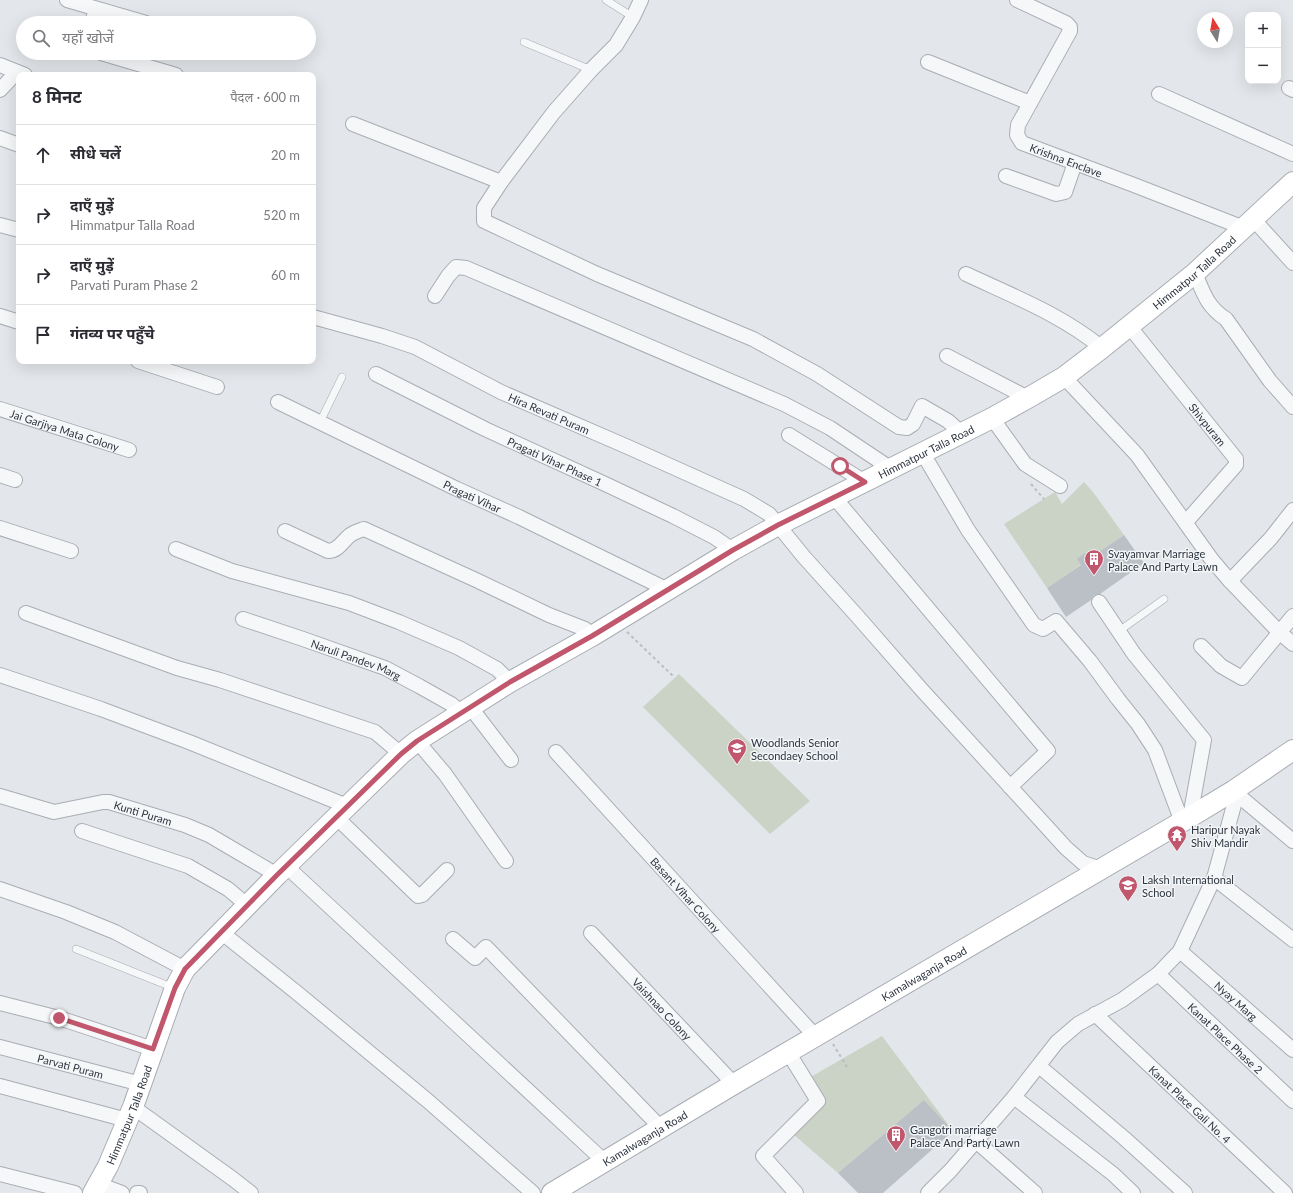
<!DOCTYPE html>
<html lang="hi">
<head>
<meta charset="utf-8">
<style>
	:root { --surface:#fff; --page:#f7f7f7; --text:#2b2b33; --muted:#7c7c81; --line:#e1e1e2 }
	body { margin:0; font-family:Lato,"Noto Sans Devanagari",sans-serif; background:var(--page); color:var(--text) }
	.controls { position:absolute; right:12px; top:12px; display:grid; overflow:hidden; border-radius:8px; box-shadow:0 4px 16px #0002 }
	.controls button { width:36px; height:36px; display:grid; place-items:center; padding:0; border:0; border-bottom:1px solid var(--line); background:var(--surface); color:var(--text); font:20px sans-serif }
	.compass { position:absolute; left:1197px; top:12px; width:36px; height:36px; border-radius:50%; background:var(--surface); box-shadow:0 4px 16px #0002; rotate:349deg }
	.stop { position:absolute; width:12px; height:12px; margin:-9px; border:3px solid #c0576d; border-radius:50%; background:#fff }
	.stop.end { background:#c0576d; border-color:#fff; box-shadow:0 1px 4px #0008 }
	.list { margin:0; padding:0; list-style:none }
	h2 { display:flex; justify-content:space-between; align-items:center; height:52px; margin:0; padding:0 16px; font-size:17px }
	h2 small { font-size:13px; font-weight:400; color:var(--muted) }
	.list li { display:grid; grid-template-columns:26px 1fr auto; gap:12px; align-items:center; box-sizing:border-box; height:60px; padding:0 16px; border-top:1px solid var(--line) }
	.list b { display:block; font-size:15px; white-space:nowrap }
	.list p { margin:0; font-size:13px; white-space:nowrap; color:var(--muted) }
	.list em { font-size:13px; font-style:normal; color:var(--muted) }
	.icon { flex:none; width:22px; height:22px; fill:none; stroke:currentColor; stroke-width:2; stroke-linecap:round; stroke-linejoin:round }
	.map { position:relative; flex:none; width:1293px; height:1193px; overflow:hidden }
	.search { position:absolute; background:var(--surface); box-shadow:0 4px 16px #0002; left:16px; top:16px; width:300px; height:44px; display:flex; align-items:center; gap:10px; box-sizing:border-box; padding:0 14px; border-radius:22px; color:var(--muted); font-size:15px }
	.panel { position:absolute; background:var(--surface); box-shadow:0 4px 16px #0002; left:16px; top:72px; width:300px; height:292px; border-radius:8px }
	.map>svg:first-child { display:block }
	.green { fill:#cad3c5 }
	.building { fill:#bbc0c6 }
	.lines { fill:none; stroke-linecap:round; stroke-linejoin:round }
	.lane-casing { stroke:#a9adb4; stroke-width:8 }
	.street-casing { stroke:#a9adb4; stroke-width:16 }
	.secondary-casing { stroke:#a9adb4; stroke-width:22 }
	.path { stroke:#babdc2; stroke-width:2; stroke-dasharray:3 3; stroke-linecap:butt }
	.lane { stroke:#f6f7f9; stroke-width:7 }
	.street { stroke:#f6f7f9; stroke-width:14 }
	.secondary { stroke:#fff; stroke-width:20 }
	.route { stroke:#c0576d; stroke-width:5 }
	.labels { text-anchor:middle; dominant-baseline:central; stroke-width:3; stroke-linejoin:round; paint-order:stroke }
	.street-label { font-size:11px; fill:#2d3540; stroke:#f3f5f7 }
	.poi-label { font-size:11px; fill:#2d3540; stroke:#f3f5f7; text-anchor:start }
</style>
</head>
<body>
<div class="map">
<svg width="1293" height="1193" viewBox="0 0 1293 1193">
	<rect width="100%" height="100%" fill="#e3e6ea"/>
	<!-- green -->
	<g class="green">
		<path d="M 1084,482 L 1093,492 L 1124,535 L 1047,588 L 1004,524 L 1055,492 L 1062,504 Z"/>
		<path d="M 679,674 L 810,801 L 770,834 L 643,707 Z"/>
		<path d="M 882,1036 L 953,1131 L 924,1100 L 838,1173 L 792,1133 L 825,1103 L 809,1078 Z"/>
	</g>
	<!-- building -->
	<g class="building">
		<path d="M 1124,535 L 1144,563 L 1100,594 L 1094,595 L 1091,600 L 1066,617 L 1047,588 L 1081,565 L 1077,559 L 1085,553 L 1089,559 Z"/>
		<path d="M 924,1100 L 953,1131 L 883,1193 L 858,1193 L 838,1173 Z"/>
	</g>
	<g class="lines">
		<defs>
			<g id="lane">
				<path d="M 606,0 L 633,17"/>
				<path d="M 524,42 L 591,70"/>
				<path d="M 320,422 L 342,377"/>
				<path d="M 1119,631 L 1164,599"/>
				<path d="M 76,949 L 174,988"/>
			</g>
			<g id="street">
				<path d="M 67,0 L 146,23"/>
				<path d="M 641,0 L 633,17 L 616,45 L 591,70 L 554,112 L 501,182 L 484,208 L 484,221 L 597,274 L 753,339 L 817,374 L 899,427 L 907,428 L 913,424 L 922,406 L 948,421 L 961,433"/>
				<path id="s1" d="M 1017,0 L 1066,23 L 1070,27 L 1070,31 L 1018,125 L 1017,135 L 1022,143 L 1134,185 L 1244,228"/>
				<path d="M 92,23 L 96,9"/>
				<path d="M 101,53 L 176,75"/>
				<path d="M 928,62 L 1030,103"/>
				<path d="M 0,65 L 25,75"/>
				<path d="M 1289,88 L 1293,90"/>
				<path d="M 0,90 L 17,72"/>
				<path d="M 1159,94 L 1293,154"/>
				<path d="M 353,124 L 501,182"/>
				<path d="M 0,138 L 19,145"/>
				<path d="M 1006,176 L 1056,194 L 1065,192 L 1075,163"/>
				<path d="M 1254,220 L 1293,263"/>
				<path d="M 0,225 L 19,230"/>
				<path d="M 1195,273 C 1203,292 1207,307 1226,319 L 1270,381 L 1293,407"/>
				<path d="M 966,274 C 1013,296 1062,315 1102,348"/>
				<path d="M 435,296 L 448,276 L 456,267 L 466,268 L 784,404 L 830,428 L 890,468"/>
				<path d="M 0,316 L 19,322"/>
				<path id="s2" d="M 313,317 L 382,336 L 415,347 L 501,392 L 628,447 L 744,499 L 769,514 L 804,557 L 858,617 L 921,689 L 1066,848 L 1083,863 L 1101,869"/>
				<path id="s3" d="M 1129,326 L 1236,459 L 1236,465 L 1186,522"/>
				<path d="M 947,356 L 1028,398"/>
				<path d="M 138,361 L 217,387"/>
				<path id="s4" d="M 376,374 L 485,429 L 603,483 L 673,516 L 714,537 L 733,550"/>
				<path d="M 1064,377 L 1137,455 L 1212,560 L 1230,581 L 1279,632 L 1293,644"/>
				<path id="s5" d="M 278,402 L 457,489 L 519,517 L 668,590"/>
				<path id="s6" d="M 0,409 L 129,450"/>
				<path d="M 992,418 L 1025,464 L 1060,486"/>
				<path d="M 789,435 L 865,482"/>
				<path d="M 922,452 L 968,530 L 1034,625 L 1043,629 L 1056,621 L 1090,661 L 1118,699 L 1138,724 L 1155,750 L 1182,822"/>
				<path d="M 0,475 L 15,480"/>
				<path d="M 834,497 L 1048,751 L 1010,787"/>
				<path d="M 0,528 L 71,551"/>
				<path d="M 285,531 L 328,551 C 338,551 342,542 349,536 C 354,532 358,531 364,529 L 476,580 L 549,615 L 585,629 L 592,636"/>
				<path d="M 176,549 L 232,571 L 349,603 L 399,622 L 459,648 L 497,669 L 510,682"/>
				<path d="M 1230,581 L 1271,538 L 1293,510"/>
				<path d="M 1099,602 L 1134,654 L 1204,740 L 1190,817"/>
				<path d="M 26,613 L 177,668 L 220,680 L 375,732 L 401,754"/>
				<path id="s7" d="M 243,619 L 303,639 L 385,668 L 419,686 L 451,704 L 462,713"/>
				<path d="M 1201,646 L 1221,666 L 1242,678 L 1293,616"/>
				<path d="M 0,675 L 101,709 L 189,742 L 347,806"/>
				<path d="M 471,708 L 511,760"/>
				<path d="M 417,741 L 445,774 L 506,861"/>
				<path id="s8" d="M 556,752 L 816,1037"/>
				<path d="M 1233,791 L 1293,841"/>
				<path id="s9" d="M 0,796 L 54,812 L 103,802 L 109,802 L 185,825 L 209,835 L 277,875"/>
				<path d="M 336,817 L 418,896 L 422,895 L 447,870"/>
				<path d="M 82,831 L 188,866 L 228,889 L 247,905"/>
				<path d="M 286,866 C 393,964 498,1064 605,1162"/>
				<path d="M 1214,878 L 1293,940"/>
				<path d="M 0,889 L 66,912 L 115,932 L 185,969"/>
				<path d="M 221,932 L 296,992 L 428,1101 L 533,1193"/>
				<path id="s10" d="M 591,933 L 734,1084"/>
				<path d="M 453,939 L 475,958 L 486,947 L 661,1128"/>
				<path id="s11" d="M 1180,951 L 1293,1050"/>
				<path id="s12" d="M 1158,974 L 1293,1101"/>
				<path d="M 0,1003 L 59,1018 L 153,1049"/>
				<path id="s13" d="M 1095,1014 L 1285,1193"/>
				<path id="s14" d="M 0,1047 L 141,1084"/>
				<path d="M 788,1052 L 818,1101 L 763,1156 L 796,1193"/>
				<path d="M 1039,1066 L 1124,1138 L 1185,1193"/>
				<path d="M 0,1086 L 127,1120"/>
				<path d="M 1014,1097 L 1113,1174 L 1133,1193"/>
				<path d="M 133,1107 L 233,1179 L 251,1193"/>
				<path d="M 976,1141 L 1035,1193"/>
				<path d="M 0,1174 L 75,1193"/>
				<path d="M 98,1184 L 122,1193"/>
				<path d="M 137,1193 L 140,1193"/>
				<path d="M 928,1193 L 950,1171 L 1014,1097 L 1057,1042 L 1078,1024 L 1122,1000 L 1158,974 L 1180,951 L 1214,878 L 1234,805 L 1233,791"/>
			</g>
			<g id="secondary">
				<path id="s15" d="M 93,1193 L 108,1166 L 133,1107 L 175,988 L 185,969 L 277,875 L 401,754 L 417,741 L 510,682 L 592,636 L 733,550 L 778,525 L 992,418 L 1028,398 L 1064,377 L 1102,348 L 1195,273 L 1293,182"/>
				<path id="s16" d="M 552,1193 L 734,1084 L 1190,817 L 1233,791 L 1293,750"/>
			</g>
		</defs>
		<!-- lane casing -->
		<use href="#lane" class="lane-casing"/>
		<!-- street casing -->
		<use href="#street" class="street-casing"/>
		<!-- secondary casing -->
		<use href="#secondary" class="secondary-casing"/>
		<!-- path -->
		<g class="path">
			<path d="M 1031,484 L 1044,499"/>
			<path d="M 627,632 L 673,676"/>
			<path d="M 833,1044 L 847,1067"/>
		</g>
		<!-- lane -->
		<use href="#lane" class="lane"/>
		<!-- street -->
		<use href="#street" class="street"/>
		<!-- secondary -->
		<use href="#secondary" class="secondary"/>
	</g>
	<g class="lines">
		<!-- route -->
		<path class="route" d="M 59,1018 L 153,1049 L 175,988 L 185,969 L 277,875 L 401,754 L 417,741 L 510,682 L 592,636 L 733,550 L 778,525 L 865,482 L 840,466"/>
	</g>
	<!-- icons -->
	<defs>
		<symbol id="building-pin" viewBox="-11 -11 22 30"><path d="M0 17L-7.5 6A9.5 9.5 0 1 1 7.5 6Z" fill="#c0576d" stroke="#f3f5f7"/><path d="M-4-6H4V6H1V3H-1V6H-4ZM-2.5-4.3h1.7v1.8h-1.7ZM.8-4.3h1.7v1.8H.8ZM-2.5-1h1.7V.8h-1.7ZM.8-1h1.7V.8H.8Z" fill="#fff"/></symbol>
		<symbol id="school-pin" viewBox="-11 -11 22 30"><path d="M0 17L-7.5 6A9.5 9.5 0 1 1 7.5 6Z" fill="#c0576d" stroke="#f3f5f7"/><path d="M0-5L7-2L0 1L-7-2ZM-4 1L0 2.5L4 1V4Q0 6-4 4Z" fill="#fff"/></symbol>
		<symbol id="temple-pin" viewBox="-11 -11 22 30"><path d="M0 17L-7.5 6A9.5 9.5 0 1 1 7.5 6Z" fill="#c0576d" stroke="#f3f5f7"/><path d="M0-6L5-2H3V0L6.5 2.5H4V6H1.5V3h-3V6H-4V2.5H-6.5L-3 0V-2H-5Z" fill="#fff"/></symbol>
	</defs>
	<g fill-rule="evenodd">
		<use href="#building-pin" x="1083" y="548" width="22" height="30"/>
		<use href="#school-pin" x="726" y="737" width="22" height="30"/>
		<use href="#temple-pin" x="1166" y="824" width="22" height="30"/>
		<use href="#school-pin" x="1117" y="874" width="22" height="30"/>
		<use href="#building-pin" x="885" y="1124" width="22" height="30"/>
	</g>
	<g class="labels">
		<!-- street labels -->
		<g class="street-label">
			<text stroke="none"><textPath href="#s1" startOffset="238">Krishna Enclave</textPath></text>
			<text stroke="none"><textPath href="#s15" startOffset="1478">Himmatpur Talla Road</textPath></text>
			<text stroke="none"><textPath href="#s2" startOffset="256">Hira Revati Puram</textPath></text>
			<text stroke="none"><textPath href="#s3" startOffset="126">Shivpuram</textPath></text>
			<text stroke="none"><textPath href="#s6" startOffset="68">Jai Garjiya Mata Colony</textPath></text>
			<text stroke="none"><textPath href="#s15" startOffset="1154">Himmatpur Talla Road</textPath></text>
			<text stroke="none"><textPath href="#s4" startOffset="199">Pragati Vihar Phase 1</textPath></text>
			<text stroke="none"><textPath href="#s5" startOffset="216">Pragati Vihar</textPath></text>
			<text stroke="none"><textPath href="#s7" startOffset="120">Naruli Pandev Marg</textPath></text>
			<text stroke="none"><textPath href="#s9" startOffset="148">Kunti Puram</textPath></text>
			<text stroke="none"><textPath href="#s8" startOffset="193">Basant Vihar Colony</textPath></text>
			<text stroke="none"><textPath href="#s16" startOffset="432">Kamalwaganja Road</textPath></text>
			<text stroke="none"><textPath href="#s11" startOffset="75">Nyay Marg</textPath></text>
			<text stroke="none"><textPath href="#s10" startOffset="104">Vaishnao Colony</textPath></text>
			<text stroke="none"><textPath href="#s12" startOffset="93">Kanat Place Phase 2</textPath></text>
			<text stroke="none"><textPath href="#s14" startOffset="73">Parvati Puram</textPath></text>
			<text stroke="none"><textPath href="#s13" startOffset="131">Kanat Place Gali No. 4</textPath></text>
			<text stroke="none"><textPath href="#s15" startOffset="86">Himmatpur Talla Road</textPath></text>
			<text stroke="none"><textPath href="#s16" startOffset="108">Kamalwaganja Road</textPath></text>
		</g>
		<!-- poi labels -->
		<g class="poi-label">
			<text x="1108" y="553">Svayamvar Marriage<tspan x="1108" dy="13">Palace And Party Lawn</tspan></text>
			<text x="751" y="742">Woodlands Senior<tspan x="751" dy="13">Secondaey School</tspan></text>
			<text x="1191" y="829">Haripur Nayak<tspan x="1191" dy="13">Shiv Mandir</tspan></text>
			<text x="1142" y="879">Laksh International<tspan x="1142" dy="13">School</tspan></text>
			<text x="910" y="1129">Gangotri marriage<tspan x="910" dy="13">Palace And Party Lawn</tspan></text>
		</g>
	</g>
</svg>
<div class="controls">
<button>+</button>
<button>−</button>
</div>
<svg class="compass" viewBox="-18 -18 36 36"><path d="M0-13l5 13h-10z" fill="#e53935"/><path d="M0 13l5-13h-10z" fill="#7c7c81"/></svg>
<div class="stop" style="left:840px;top:466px"></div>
<div class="stop end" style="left:59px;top:1018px"></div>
<div class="search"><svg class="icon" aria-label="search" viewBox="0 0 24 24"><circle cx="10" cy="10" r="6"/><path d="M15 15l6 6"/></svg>यहाँ खोजें</div>
<section class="panel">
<h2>8 मिनट<small>पैदल · 600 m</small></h2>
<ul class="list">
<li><svg class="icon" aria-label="ahead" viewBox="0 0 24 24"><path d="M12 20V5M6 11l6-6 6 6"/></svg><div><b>सीधे चलें</b></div><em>20 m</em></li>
<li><svg class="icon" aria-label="right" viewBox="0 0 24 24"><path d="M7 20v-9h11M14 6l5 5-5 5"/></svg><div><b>दाएँ मुड़ें</b><p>Himmatpur Talla Road</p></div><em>520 m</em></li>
<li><svg class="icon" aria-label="right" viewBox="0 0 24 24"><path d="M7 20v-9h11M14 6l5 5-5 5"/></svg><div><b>दाएँ मुड़ें</b><p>Parvati Puram Phase 2</p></div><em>60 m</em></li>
<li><svg class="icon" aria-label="arrive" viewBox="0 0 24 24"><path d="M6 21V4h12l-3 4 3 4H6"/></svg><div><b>गंतव्य पर पहुँचे</b></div></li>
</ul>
</section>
</div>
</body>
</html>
